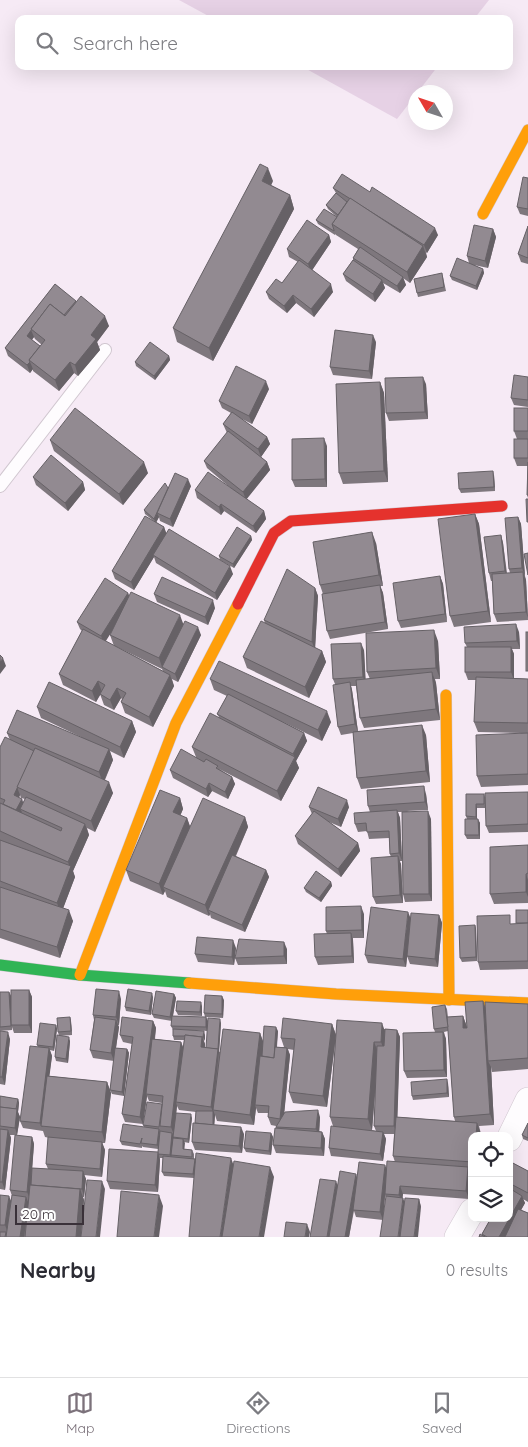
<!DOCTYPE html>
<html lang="en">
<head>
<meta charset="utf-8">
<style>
	:root { --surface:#fff; --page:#f2f2f3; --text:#2b2b33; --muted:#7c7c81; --line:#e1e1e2; --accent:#7c727b }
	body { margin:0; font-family:Quicksand,sans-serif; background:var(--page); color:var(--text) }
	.controls { position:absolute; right:15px; bottom:15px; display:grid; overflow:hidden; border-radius:10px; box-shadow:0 5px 20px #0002 }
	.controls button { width:45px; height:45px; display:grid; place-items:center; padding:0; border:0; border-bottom:1px solid var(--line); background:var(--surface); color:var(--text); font:25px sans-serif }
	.compass { position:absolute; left:408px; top:85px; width:45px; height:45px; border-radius:50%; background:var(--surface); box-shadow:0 5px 20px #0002; rotate:309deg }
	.scale { position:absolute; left:15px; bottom:12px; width:69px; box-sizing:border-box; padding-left:5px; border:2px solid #3a3139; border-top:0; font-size:14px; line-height:18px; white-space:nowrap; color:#3a3139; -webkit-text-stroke:4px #fff; paint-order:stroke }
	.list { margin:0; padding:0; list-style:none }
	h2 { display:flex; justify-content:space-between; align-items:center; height:65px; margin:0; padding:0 20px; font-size:21px }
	h2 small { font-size:16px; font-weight:400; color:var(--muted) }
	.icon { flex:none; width:28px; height:28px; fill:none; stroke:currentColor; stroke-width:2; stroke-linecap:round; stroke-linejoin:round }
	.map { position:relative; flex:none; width:528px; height:1237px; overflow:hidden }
	.search { position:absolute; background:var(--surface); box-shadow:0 5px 20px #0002; left:15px; right:15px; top:15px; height:55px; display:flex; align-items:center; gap:12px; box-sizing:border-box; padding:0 18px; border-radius:10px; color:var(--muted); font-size:19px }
	.sheet { height:140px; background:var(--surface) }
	nav { display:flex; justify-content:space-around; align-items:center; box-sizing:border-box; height:70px; border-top:1px solid var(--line); background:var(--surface); font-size:14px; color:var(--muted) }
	nav a { display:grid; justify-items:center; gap:2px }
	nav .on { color:var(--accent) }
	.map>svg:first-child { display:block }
	.green { fill:#e6d1e5 }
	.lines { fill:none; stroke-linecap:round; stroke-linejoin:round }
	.lane-casing { stroke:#d1c7d0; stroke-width:14 }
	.street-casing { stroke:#d1c7d0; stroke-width:26 }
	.fast-casing { stroke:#d1c7d0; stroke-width:12 }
	.slow-casing { stroke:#d1c7d0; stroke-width:12 }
	.jam-casing { stroke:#d1c7d0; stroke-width:12 }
	.lane { stroke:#fefcfe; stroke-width:12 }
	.street { stroke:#fefcfe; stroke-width:25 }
	.fast { stroke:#30b455; stroke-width:11 }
	.slow { stroke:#ff9f0a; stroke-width:11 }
	.jam { stroke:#e5322d; stroke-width:11 }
	.wall { fill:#7e777d; fill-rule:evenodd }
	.shaded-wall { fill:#666166 }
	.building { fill:#928a91; stroke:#666166 }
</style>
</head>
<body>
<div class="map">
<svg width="528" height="1237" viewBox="0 0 528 1237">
	<rect width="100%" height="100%" fill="#f6eaf5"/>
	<!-- green -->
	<g class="green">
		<path d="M 179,0 L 489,0 L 474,19 L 214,19 Z"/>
		<path d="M 301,66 L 438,66 L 397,119 Z"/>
	</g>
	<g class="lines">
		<defs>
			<path id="lane" d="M 0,486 L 105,350"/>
			<g id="street">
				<path d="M 509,1139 L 528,1100"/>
				<path d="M 457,1237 L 472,1211"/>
			</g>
			<path id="fast" d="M 0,965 L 80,975 L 189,983"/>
			<g id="slow">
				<path d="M 483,214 L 528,130"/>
				<path d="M 446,695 L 449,1000"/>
				<path d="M 80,975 L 176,723 L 238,604"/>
				<path d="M 189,983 L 336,994 L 528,1003"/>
			</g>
			<path id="jam" d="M 238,604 L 274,533 L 291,521 L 502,506"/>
		</defs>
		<!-- lane casing -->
		<use href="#lane" class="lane-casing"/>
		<!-- street casing -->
		<use href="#street" class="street-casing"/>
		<!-- fast casing -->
		<use href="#fast" class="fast-casing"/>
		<!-- slow casing -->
		<use href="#slow" class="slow-casing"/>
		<!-- jam casing -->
		<use href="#jam" class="jam-casing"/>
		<!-- lane -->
		<use href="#lane" class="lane"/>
		<!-- street -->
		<use href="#street" class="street"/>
		<!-- fast -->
		<use href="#fast" class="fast"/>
		<!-- slow -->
		<use href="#slow" class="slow"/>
		<!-- jam -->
		<use href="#jam" class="jam"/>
	</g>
	<!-- wall -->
	<g class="wall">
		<path d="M 528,178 L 528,216 L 520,214 L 517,207 Z"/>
		<path d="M 273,181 L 271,185 L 290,195 L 294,209 L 213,361 L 177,342 L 173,328 Z"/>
		<path d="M 333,188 L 438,235 L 427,253 L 426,252 L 427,257 L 410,283 L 403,278 L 406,285 L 400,293 L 383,283 L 385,288 L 375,302 L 346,281 L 343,274 L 353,260 L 353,258 L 358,249 L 336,235 L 336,234 L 335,235 L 318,224 L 316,220 L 337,217 L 328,209 L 326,205 L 336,193 Z"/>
		<path d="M 528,226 L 528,264 L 521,262 L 518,254 Z"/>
		<path d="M 493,229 L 496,237 L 488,268 L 474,265 L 483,269 L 484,273 L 477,290 L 452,280 L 450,276 L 469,263 L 467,256 Z"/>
		<path d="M 329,235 L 331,242 L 312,270 L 333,292 L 314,317 L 296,303 L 287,313 L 269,299 L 266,292 L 282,283 L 298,262 L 289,257 L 287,249 Z"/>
		<path d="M 443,277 L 446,291 L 418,297 L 417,293 Z"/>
		<path d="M 55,284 L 76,302 L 109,326 L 97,342 L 100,350 L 78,376 L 74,373 L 59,391 L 33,371 L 33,369 L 30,373 L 8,356 L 5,348 ZM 34,337 L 35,339 L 42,345 L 40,346 L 32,340 Z"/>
		<path d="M 376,342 L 372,379 L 333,375 L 330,367 Z"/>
		<path d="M 169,356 L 170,360 L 155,380 L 136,366 L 135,362 Z"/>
		<path d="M 528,377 L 528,407 L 514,405 L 511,398 Z"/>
		<path d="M 380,382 L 384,393 L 388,482 L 343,484 L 339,473 Z"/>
		<path d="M 426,384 L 428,419 L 389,421 L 386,413 Z"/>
		<path d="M 269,389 L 252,424 L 240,418 L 267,437 L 270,444 L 261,457 L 267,462 L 270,470 L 246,499 L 264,511 L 266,519 L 256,533 L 224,511 L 221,515 L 197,498 L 195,490 L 233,490 L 207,468 L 204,461 L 227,433 L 223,424 L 231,413 L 222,408 L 219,401 Z"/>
		<path d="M 528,408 L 528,498 L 527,495 L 528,466 L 517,466 L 514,458 L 517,439 L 514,431 Z"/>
		<path d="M 50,440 L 148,473 L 123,505 L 54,451 Z"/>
		<path d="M 327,446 L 327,487 L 295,487 L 292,480 Z"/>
		<path d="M 494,475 L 495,491 L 461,493 L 459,489 Z"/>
		<path d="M 33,477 L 83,482 L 85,490 L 68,511 L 36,485 Z"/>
		<path d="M 191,486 L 173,527 L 160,521 L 159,517 L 156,522 L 164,527 L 166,533 L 233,574 L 217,600 L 156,563 L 154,557 L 134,590 L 115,579 L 112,571 L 155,522 L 145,514 L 144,510 L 168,488 Z"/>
		<path d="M 475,514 L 479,524 L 491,622 L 454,627 L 450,616 Z"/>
		<path d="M 518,517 L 521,524 L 525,576 L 526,580 L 528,620 L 497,622 L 494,614 L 492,581 L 491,581 L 489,573 L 501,535 L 503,543 L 507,573 L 510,573 L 509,569 Z"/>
		<path d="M 251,536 L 252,540 L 234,568 L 220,560 L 219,556 Z"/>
		<path d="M 376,543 L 383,586 L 380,586 L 383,593 L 388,629 L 330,639 L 327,631 L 323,594 L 320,585 Z"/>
		<path d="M 440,576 L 443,584 L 447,622 L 401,628 L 398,621 Z"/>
		<path d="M 315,588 L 318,596 L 315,648 L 322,651 L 326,662 L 309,698 L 247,668 L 243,657 L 265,623 L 264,620 Z"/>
		<path d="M 128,593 L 129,596 L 183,624 L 201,635 L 178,682 L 172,679 L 174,686 L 153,727 L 125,713 L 121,702 L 122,699 L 121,698 L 114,710 L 104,705 L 100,694 L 96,702 L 63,685 L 59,674 L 82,631 L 80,629 L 77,622 ZM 114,628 L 110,635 L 114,646 L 105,641 ZM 115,646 L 162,669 L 163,671 Z"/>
		<path d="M 154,594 L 215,608 L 208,625 L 157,602 Z"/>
		<path d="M 519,632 L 520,649 L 512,649 L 514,654 L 514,678 L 528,679 L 528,785 L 481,787 L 477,776 L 521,733 L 478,732 L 474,722 L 476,680 L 468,680 L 465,672 L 467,647 L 465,643 Z"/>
		<path d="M 438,641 L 440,679 L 435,679 L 436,683 L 440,720 L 364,728 L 360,718 L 356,686 L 351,686 L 352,690 L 358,731 L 426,735 L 430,782 L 361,789 L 357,778 L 353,733 L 341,735 L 338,727 L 335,684 L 333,679 L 364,650 L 365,679 L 370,679 L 367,672 Z"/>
		<path d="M 210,679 L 331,722 L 322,741 L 281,721 L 304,733 L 307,741 L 296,761 L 299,768 L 281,801 L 219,769 L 232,777 L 235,784 L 228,799 L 212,791 L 208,797 L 173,778 L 170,770 L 196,757 L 192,747 L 219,717 L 217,714 L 227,696 L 214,690 Z"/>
		<path d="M 37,707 L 132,721 L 136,732 L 124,758 L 110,751 L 113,760 L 105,780 L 113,793 L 95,832 L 87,828 L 89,835 L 73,871 L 75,877 L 63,908 L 73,921 L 60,958 L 0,938 L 0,747 L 10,740 L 7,733 L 81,737 L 41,718 ZM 20,795 L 21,798 L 25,799 L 23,803 L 22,799 L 19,798 Z"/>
		<path d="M 528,792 L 528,832 L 489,833 L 486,826 L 486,808 L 477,808 L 477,819 L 480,823 L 480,839 L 467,839 L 465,835 L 467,819 L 466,816 L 484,794 L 485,797 Z"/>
		<path d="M 426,794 L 428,810 L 407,811 L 431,819 L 432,901 L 405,902 L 403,894 L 402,812 L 398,812 L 400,818 L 402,861 L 399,861 L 401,864 L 403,903 L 376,904 L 373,897 L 391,857 L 390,854 L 389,838 L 369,839 L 367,831 L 358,832 L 355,824 L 370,812 L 368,806 Z"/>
		<path d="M 180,798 L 183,809 L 180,816 L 187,818 L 190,827 L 245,817 L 248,827 L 236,856 L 266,870 L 269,877 L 245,932 L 211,918 L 210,914 L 209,916 L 167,897 L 165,891 L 163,895 L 130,881 L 126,870 Z"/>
		<path d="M 309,807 L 349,807 L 341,827 L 329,822 L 358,843 L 360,851 L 341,877 L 298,844 L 295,836 L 312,814 Z"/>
		<path d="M 528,845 L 528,903 L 494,904 L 490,894 Z"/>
		<path d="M 331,882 L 332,886 L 321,902 L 306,892 L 304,888 Z"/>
		<path d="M 528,910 L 528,969 L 480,970 L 478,962 L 517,923 Z"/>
		<path d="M 364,914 L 364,938 L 353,938 L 353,940 L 354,963 L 318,965 L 315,957 L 327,934 L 326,931 Z"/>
		<path d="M 439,915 L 442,923 L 438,967 L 410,964 L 407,956 L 408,949 L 406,967 L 368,963 L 365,955 Z"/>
		<path d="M 475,925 L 476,929 L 477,961 L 462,962 L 460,958 Z"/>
		<path d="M 236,948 L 234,965 L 198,962 L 195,954 Z"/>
		<path d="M 287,949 L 287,964 L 238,965 L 235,958 Z"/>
		<path d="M 29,990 L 32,997 L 32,1033 L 14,1033 L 12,1027 L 12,1030 L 0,1031 L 0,992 L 9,992 L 11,996 L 11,1010 Z"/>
		<path d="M 174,994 L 176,998 L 173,1016 L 208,1021 L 207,1031 L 193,1030 L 205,1035 L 204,1041 L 205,1044 L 205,1047 L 206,1048 L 221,1023 L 219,1052 L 260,1033 L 263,1042 L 278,1031 L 277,1047 L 284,1047 L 281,1038 L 332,1024 L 336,1035 L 385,1029 L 397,1030 L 400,1037 L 397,1117 L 455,1121 L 454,1117 L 448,1031 L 444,1032 L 446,1039 L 447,1077 L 407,1078 L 404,1071 L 435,1032 L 434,1029 L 445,1005 L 447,1009 L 448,1017 L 463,1016 L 467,1027 L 483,1001 L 485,1007 L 528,1004 L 528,1069 L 492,1072 L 491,1067 L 494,1125 L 479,1126 L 481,1134 L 472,1136 L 472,1173 L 470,1173 L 471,1175 L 469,1199 L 403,1194 L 402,1198 L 404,1202 L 419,1199 L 421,1207 L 386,1197 L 385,1196 L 383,1220 L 356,1217 L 354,1211 L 349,1237 L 310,1237 L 337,1185 L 356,1174 L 357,1178 L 387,1169 L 395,1162 L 393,1156 L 394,1134 L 384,1134 L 386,1139 L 383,1161 L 331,1156 L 329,1148 L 333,1126 L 330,1117 L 336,1036 L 327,1107 L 293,1103 L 289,1092 L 294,1050 L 288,1049 L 290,1055 L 284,1113 L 320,1117 L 319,1131 L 322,1132 L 325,1139 L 324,1156 L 276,1153 L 273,1145 L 276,1127 L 276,1126 L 271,1125 L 268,1117 L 268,1113 L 258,1113 L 256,1108 L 254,1125 L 217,1121 L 215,1115 L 214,1125 L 244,1134 L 242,1153 L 195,1150 L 192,1142 L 195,1124 L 196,1112 L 179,1110 L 177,1106 L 176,1113 L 192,1118 L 189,1143 L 184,1142 L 184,1149 L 192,1150 L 194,1154 L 194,1158 L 196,1162 L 233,1165 L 274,1177 L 194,1178 L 164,1176 L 162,1172 L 163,1158 L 160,1158 L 160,1160 L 158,1192 L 110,1189 L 107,1181 L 158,1152 L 158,1149 L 143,1147 L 142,1146 L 142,1148 L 122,1145 L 120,1141 L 144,1127 L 143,1125 L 162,1104 L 162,1103 L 149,1101 L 147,1096 L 143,1124 L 125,1122 L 122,1114 L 132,1044 L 123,1042 L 120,1035 L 153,1021 L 156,1028 L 155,1039 L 181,1042 L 183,1047 L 184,1040 L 174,1040 L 173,1036 L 173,1030 L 171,1026 L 172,1021 L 154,1018 L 152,1014 ZM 376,1084 L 374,1126 L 376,1131 L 372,1130 Z"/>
		<path d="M 153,997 L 151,1015 L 126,1011 L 125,1007 Z"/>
		<path d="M 121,999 L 119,1025 L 118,1025 L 119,1027 L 116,1048 L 127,1049 L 129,1053 L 124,1096 L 112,1094 L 110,1090 L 114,1061 L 93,1058 L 90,1050 L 94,1020 L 93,1015 Z"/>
		<path d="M 224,1000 L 223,1018 L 205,1017 L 204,1013 Z"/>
		<path d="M 202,1006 L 202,1016 L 178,1015 L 176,1011 Z"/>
		<path d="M 70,1017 L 71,1021 L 72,1035 L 59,1036 L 70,1041 L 68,1063 L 56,1061 L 55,1057 L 59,1036 L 58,1032 Z"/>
		<path d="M 56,1025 L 57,1029 L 54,1051 L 50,1050 L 52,1056 L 49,1076 L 107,1082 L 111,1093 L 105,1143 L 102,1143 L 105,1150 L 102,1177 L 84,1175 L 86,1179 L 84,1197 L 83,1197 L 84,1200 L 81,1237 L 0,1237 L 0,1195 L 11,1201 L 12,1196 L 10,1190 L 32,1137 L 34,1144 L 32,1168 L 48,1169 L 46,1164 L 50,1138 L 45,1137 L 43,1131 L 23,1128 L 20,1121 L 38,1047 L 37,1045 Z"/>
		<path d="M 0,1031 L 10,1039 L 5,1085 L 0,1084 Z"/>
		<path d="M 448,1083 L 449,1097 L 413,1100 L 412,1096 Z"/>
		<path d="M 0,1096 L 18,1099 L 19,1103 L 18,1112 L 20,1117 L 17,1135 L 10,1135 L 11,1138 L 5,1190 L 0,1189 Z"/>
		<path d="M 528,1123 L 528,1141 L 523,1139 L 522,1135 Z"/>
		<path d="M 271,1133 L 273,1137 L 271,1155 L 246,1152 L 244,1148 Z"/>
		<path d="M 509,1161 L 528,1171 L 528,1202 L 523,1199 L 525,1203 L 521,1210 L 528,1213 L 528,1237 L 479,1237 L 480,1234 L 482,1235 L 482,1234 L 491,1218 L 509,1218 Z"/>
	</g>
	<!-- shaded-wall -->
	<g class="shaded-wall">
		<path d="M 268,168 L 273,181 L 267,194 L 262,181 Z"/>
		<path d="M 290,195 L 294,209 L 213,361 L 209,348 Z"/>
		<path d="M 435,228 L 438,235 L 427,253 L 424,245 Z"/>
		<path d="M 493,229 L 496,237 L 488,268 L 485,261 Z"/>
		<path d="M 329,235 L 331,242 L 311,272 L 308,264 Z"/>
		<path d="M 423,246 L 427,257 L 410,283 L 407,272 Z"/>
		<path d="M 483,269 L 484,273 L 477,290 L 476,286 Z"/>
		<path d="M 403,277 L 406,285 L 400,293 L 397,286 Z"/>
		<path d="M 382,280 L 385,288 L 375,302 L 373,294 Z"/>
		<path d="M 331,284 L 333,292 L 314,317 L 311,309 Z"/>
		<path d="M 293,295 L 296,303 L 287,313 L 284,306 Z"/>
		<path d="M 105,316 L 109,326 L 97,342 L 100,350 L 78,376 L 75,365 L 91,335 Z"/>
		<path d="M 31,330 L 34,337 L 29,343 L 27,336 Z"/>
		<path d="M 373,335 L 376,342 L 372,379 L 369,371 Z"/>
		<path d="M 169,356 L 170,360 L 155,380 L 154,376 Z"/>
		<path d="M 30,362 L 33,369 L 30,373 L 27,365 Z"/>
		<path d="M 70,362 L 74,373 L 59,391 L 55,380 Z"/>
		<path d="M 423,377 L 426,384 L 428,419 L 425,412 Z"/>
		<path d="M 266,381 L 269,389 L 252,424 L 249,416 Z"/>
		<path d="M 380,382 L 384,393 L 388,482 L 384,471 Z"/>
		<path d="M 267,437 L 270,444 L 261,457 L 258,449 Z"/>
		<path d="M 324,438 L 327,446 L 327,487 L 325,479 Z"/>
		<path d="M 144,462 L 148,473 L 123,505 L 119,494 Z"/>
		<path d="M 267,462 L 270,470 L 246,500 L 243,492 Z"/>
		<path d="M 493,471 L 494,475 L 495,491 L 494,487 Z"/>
		<path d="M 188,479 L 191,486 L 173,527 L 170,519 Z"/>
		<path d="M 83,482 L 85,490 L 68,511 L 65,503 Z"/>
		<path d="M 221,504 L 224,511 L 221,515 L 219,507 Z"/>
		<path d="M 264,511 L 266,519 L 256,533 L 253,526 Z"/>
		<path d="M 157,513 L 159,517 L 156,523 L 154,519 Z"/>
		<path d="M 475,514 L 479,524 L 491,622 L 488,611 Z"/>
		<path d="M 518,517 L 521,524 L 525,576 L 522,568 Z"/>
		<path d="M 164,527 L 167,535 L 153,555 L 154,557 L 134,590 L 131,582 Z"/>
		<path d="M 372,532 L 376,543 L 383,586 L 379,575 Z"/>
		<path d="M 501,535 L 503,543 L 507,579 L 505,571 Z"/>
		<path d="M 251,536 L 252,540 L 234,568 L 233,564 Z"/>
		<path d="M 230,566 L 233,574 L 217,600 L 215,593 Z"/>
		<path d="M 523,572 L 526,580 L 528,619 L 526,612 Z"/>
		<path d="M 440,576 L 443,584 L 447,622 L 445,614 Z"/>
		<path d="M 380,585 L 383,593 L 388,629 L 385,622 Z"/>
		<path d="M 315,588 L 318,596 L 315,650 L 312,642 Z"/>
		<path d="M 128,593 L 131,601 L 104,644 L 101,636 Z"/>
		<path d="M 213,600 L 215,608 L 208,625 L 205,617 Z"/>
		<path d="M 180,615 L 184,626 L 162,667 L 159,658 Z"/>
		<path d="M 516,624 L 519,632 L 520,649 L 517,641 Z"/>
		<path d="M 198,627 L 201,635 L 178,682 L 175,674 Z"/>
		<path d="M 434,630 L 438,641 L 440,679 L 436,668 Z"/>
		<path d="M 361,643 L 364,650 L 366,685 L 363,677 Z"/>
		<path d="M 511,647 L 514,654 L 514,680 L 511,672 Z"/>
		<path d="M 322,651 L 326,662 L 309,698 L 305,687 Z"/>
		<path d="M 3,658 L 6,666 L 0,674 L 0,662 Z"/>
		<path d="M 432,672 L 436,683 L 440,720 L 436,709 Z"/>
		<path d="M 170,675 L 174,686 L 153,727 L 149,717 Z"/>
		<path d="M 98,681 L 102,692 L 96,702 L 92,691 Z"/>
		<path d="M 350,682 L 352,690 L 358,732 L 355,724 Z"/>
		<path d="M 117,688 L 121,698 L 114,710 L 110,700 Z"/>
		<path d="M 327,711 L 331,722 L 322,741 L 318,730 Z"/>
		<path d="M 132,721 L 136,732 L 124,758 L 120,747 Z"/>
		<path d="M 422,725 L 426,735 L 430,782 L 426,771 Z"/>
		<path d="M 304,733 L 307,741 L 296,761 L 299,768 L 281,801 L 277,791 L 295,758 L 293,754 Z"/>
		<path d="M 109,749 L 113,760 L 103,783 L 99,772 Z"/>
		<path d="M 232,777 L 235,784 L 228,799 L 225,792 Z"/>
		<path d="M 109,782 L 113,793 L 95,832 L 91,821 Z"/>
		<path d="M 209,783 L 212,791 L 208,797 L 206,789 Z"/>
		<path d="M 424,786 L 426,794 L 428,810 L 425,802 Z"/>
		<path d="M 17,787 L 20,795 L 16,803 L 14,795 Z"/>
		<path d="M 180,798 L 183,809 L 177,823 L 173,812 Z"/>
		<path d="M 22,799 L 24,806 L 20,809 L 22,812 L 19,818 L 16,810 Z"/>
		<path d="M 347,800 L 349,807 L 341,827 L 338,819 Z"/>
		<path d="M 476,804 L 477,808 L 477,821 L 476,817 Z"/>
		<path d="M 397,810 L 400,818 L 402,861 L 399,853 Z"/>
		<path d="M 428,811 L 431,819 L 432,901 L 429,894 Z"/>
		<path d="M 245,817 L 248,827 L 211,911 L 208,910 L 210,914 L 209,916 L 205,905 Z"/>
		<path d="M 187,818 L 191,829 L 163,887 L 165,891 L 163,895 L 159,884 Z"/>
		<path d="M 478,819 L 480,823 L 480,839 L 479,835 Z"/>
		<path d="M 85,824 L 89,835 L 73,871 L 75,877 L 61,914 L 57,903 L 70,868 L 68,862 Z"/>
		<path d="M 358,843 L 360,851 L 341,877 L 338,869 Z"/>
		<path d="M 398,856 L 401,864 L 403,903 L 400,895 Z"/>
		<path d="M 266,870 L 269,877 L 245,932 L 242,925 Z"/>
		<path d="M 526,874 L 528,880 L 528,897 L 526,892 Z"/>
		<path d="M 331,882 L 332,886 L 321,902 L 319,898 Z"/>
		<path d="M 361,906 L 364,914 L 364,938 L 362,930 Z"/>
		<path d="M 69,910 L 73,921 L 60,958 L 57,947 Z"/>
		<path d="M 408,912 L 411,919 L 406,967 L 403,959 Z"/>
		<path d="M 439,915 L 442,923 L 438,967 L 435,959 Z"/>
		<path d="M 475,925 L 476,929 L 477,961 L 476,957 Z"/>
		<path d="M 351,933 L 353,940 L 354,963 L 352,956 Z"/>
		<path d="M 233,940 L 236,948 L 234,965 L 232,957 Z"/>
		<path d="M 284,942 L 287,949 L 287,964 L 284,956 Z"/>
		<path d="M 29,990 L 32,997 L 32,1033 L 29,1025 Z"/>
		<path d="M 119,991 L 121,999 L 119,1025 L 116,1017 Z"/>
		<path d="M 9,992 L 11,996 L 12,1025 L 11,1025 L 12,1030 L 11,1026 Z"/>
		<path d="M 152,993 L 153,997 L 151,1015 L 149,1011 Z"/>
		<path d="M 174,994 L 176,998 L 172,1021 L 170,1017 Z"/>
		<path d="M 222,996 L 224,1000 L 223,1018 L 222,1014 Z"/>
		<path d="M 483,1001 L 487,1012 L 488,1061 L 491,1067 L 494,1125 L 490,1114 Z"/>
		<path d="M 201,1002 L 202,1006 L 202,1016 L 200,1012 Z"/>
		<path d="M 463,1016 L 467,1027 L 467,1039 L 463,1028 Z"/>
		<path d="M 70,1017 L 71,1021 L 72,1035 L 71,1031 Z"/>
		<path d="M 206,1017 L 208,1021 L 207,1031 L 206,1027 Z"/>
		<path d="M 220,1019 L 221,1023 L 219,1052 L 213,1110 L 215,1115 L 214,1130 L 213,1126 L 213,1112 L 211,1107 Z"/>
		<path d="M 116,1020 L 119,1027 L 114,1061 L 111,1053 Z"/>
		<path d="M 153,1021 L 156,1028 L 147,1094 L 146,1094 L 147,1096 L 143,1124 L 140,1117 Z"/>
		<path d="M 382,1023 L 386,1034 L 385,1053 L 381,1042 Z"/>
		<path d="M 332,1024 L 336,1035 L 327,1107 L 323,1096 Z"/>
		<path d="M 56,1025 L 57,1029 L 54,1051 L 53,1047 Z"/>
		<path d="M 276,1027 L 278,1031 L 275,1063 L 274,1059 Z"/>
		<path d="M 397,1030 L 400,1037 L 397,1134 L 394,1126 Z"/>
		<path d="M 204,1031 L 205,1035 L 205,1041 L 203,1037 Z"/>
		<path d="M 8,1032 L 10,1039 L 5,1085 L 2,1077 Z"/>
		<path d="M 443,1032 L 446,1039 L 447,1077 L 444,1070 Z"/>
		<path d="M 260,1033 L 264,1044 L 255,1105 L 256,1108 L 254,1125 L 250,1115 Z"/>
		<path d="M 69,1037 L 70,1041 L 68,1063 L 66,1059 Z"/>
		<path d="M 202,1037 L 205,1044 L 204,1055 L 201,1047 Z"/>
		<path d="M 181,1042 L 184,1050 L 176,1102 L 177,1106 L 174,1135 L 171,1127 Z"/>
		<path d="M 374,1042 L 378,1052 L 372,1130 L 368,1119 Z"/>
		<path d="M 49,1048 L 52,1056 L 43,1127 L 41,1126 L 40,1123 Z"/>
		<path d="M 287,1048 L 290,1055 L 283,1126 L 280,1119 Z"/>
		<path d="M 127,1049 L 129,1053 L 124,1096 L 122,1092 Z"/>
		<path d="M 447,1079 L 448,1083 L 449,1097 L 447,1093 Z"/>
		<path d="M 107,1082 L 111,1093 L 105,1143 L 102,1132 Z"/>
		<path d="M 18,1099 L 19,1103 L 18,1112 L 20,1117 L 17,1135 L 15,1128 Z"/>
		<path d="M 318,1110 L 320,1117 L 319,1137 L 316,1129 Z"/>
		<path d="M 191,1114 L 192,1118 L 189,1143 L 188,1139 Z"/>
		<path d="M 477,1123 L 481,1134 L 481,1136 L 476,1136 Z"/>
		<path d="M 241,1127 L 244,1134 L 242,1153 L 239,1146 Z"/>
		<path d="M 159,1129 L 160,1133 L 159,1149 L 157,1145 Z"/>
		<path d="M 8,1130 L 11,1138 L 5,1190 L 2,1182 Z"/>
		<path d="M 322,1132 L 325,1139 L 324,1156 L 321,1148 Z"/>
		<path d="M 383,1132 L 386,1139 L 383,1161 L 380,1154 Z"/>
		<path d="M 172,1133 L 174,1137 L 171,1159 L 170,1155 Z"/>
		<path d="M 271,1133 L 273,1137 L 271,1155 L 269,1151 Z"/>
		<path d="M 32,1137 L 34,1144 L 30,1199 L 27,1192 Z"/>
		<path d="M 183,1139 L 185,1143 L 184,1153 L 183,1149 Z"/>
		<path d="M 102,1142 L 105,1150 L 102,1177 L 100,1169 Z"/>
		<path d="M 158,1152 L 160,1160 L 158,1192 L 155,1185 Z"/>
		<path d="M 231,1158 L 235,1169 L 226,1237 L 220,1237 Z"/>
		<path d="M 195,1159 L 196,1163 L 195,1178 L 193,1174 Z"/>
		<path d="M 385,1165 L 388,1172 L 385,1194 L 385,1196 L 383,1220 L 380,1212 Z"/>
		<path d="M 270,1167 L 274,1177 L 264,1237 L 259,1237 Z"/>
		<path d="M 468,1167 L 471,1175 L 469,1199 L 466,1191 Z"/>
		<path d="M 83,1171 L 86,1179 L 84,1197 L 82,1189 Z"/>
		<path d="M 356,1174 L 358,1182 L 349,1237 L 345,1237 Z"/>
		<path d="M 102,1181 L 105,1189 L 100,1237 L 96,1237 Z"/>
		<path d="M 336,1181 L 339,1189 L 331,1237 L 327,1237 Z"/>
		<path d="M 400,1186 L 403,1194 L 402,1203 L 399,1195 Z"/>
		<path d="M 80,1189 L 84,1200 L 81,1237 L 76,1237 Z"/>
		<path d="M 159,1195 L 163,1206 L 159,1237 L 154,1237 Z"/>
		<path d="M 9,1196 L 12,1203 L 8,1233 L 5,1225 Z"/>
		<path d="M 522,1196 L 525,1203 L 506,1237 L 499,1237 Z"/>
		<path d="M 26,1197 L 29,1204 L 24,1237 L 20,1237 Z"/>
		<path d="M 403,1198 L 406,1206 L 401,1237 L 398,1237 Z"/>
		<path d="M 419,1199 L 421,1207 L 418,1237 L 414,1237 Z"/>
		<path d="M 307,1224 L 310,1232 L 309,1237 L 305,1237 Z"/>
	</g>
	<!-- building -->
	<g class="building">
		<path d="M 260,164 L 268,168 L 262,181 L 290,195 L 209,348 L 173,328 Z"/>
		<path d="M 342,174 L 370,192 L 372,187 L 435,228 L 424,245 L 333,188 Z"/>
		<path d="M 523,177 L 528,178 L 528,209 L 517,207 Z"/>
		<path d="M 336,193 L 347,202 L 338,215 L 326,205 Z"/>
		<path d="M 350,198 L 423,246 L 407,272 L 332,224 Z"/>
		<path d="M 324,209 L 337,217 L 332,224 L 334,230 L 334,231 L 316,220 Z"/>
		<path d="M 307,220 L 329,235 L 308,264 L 287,249 Z"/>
		<path d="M 474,225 L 493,229 L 485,261 L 467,256 Z"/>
		<path d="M 528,226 L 528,258 L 518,254 Z"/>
		<path d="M 360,247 L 403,277 L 397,286 L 353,258 Z"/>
		<path d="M 457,258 L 483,269 L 476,286 L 450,276 Z"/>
		<path d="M 299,260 L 331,284 L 311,309 L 293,295 L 284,306 L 266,292 L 276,279 L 282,283 Z"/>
		<path d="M 353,260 L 382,280 L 373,294 L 343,274 Z"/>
		<path d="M 442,273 L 444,287 L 417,293 L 414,279 Z"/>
		<path d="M 55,284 L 76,301 L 64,315 L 50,304 L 31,329 L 32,329 L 27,336 L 40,346 L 29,360 L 30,362 L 27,365 L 5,348 Z"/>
		<path d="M 81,296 L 105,316 L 91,335 L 96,339 L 75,365 L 70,362 L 55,380 L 29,360 L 45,340 L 31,329 L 50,304 L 65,316 Z"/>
		<path d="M 335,330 L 373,335 L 369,371 L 330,367 Z"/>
		<path d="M 150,342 L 169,356 L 154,376 L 135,362 Z"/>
		<path d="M 236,366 L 266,381 L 249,416 L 219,401 Z"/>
		<path d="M 514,375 L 528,377 L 528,400 L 511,398 Z"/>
		<path d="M 423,377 L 425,412 L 386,413 L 385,378 Z"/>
		<path d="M 380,382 L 384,471 L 339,473 L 336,384 Z"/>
		<path d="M 75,408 L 144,462 L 119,494 L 50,440 Z"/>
		<rect x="514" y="408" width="14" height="23"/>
		<path d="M 232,412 L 267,437 L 258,449 L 223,424 Z"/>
		<path d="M 228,431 L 267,462 L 243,492 L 204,461 Z"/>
		<path d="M 324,438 L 325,479 L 292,480 L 292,439 Z"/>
		<rect x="514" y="439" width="14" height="19"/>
		<path d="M 51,455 L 83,482 L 65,503 L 33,477 Z"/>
		<path d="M 528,462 L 528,495 L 527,495 Z"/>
		<path d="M 493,471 L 494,487 L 459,489 L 458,473 Z"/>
		<path d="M 208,472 L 264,511 L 253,526 L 221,504 L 219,507 L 195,490 Z"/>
		<path d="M 175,473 L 188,479 L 170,519 L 157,513 Z"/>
		<path d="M 165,483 L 168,488 L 154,519 L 144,510 Z"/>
		<path d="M 526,499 L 528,499 L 528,522 L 527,522 Z"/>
		<path d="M 475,514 L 488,611 L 450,616 L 438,519 Z"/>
		<path d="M 145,516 L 164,527 L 131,582 L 112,571 Z"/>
		<path d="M 518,517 L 522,568 L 509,569 L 505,518 Z"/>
		<path d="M 237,527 L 251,536 L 233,564 L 219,556 Z"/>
		<path d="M 169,529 L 230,566 L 215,593 L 153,555 Z"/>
		<path d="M 372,532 L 379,575 L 320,585 L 313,542 Z"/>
		<path d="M 501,535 L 505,571 L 489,573 L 484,537 Z"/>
		<path d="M 528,553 L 528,575 L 524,554 Z"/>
		<path d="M 287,569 L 315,588 L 312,642 L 264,620 Z"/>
		<path d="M 523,572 L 526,612 L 494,614 L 492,574 Z"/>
		<path d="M 440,576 L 445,614 L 398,621 L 393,583 Z"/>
		<path d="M 162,577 L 213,600 L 205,617 L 154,594 Z"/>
		<path d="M 105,578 L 128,593 L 101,636 L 77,622 Z"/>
		<path d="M 380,585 L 385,622 L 327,631 L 322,594 Z"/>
		<path d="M 131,592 L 180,615 L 159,658 L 110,635 Z"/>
		<path d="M 185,621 L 198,627 L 175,674 L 162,667 Z"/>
		<path d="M 261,621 L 322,651 L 305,687 L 243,657 Z"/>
		<path d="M 516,624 L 517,641 L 465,643 L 464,627 Z"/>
		<path d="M 83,629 L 170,675 L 149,717 L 121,702 L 126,693 L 117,688 L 110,700 L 100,694 L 105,685 L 98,681 L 92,691 L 59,674 Z"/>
		<path d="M 434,630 L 436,668 L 367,672 L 366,633 Z"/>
		<rect x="526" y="632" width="2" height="39"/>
		<path d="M 361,643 L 363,677 L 333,679 L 331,644 Z"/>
		<rect x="465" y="647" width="46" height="25"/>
		<path d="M 0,655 L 3,658 L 0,662 Z"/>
		<path d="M 219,661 L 327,711 L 318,730 L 210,679 Z"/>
		<path d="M 432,672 L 436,709 L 360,718 L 356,680 Z"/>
		<path d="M 476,677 L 528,679 L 528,723 L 474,722 Z"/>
		<path d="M 49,682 L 132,721 L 120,747 L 37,707 Z"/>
		<path d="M 350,682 L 355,724 L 338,727 L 333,685 Z"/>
		<path d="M 228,694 L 304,733 L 293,754 L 217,714 Z"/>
		<path d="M 17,710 L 109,749 L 99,772 L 7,733 Z"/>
		<path d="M 210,713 L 295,757 L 277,791 L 192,747 Z"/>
		<path d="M 422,725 L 426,771 L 357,778 L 353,732 Z"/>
		<path d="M 528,733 L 528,774 L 477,776 L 476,735 Z"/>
		<path d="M 5,737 L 34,751 L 14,795 L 22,799 L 16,810 L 3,804 L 5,800 L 0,798 L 0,747 Z"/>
		<path d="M 35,748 L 109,782 L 91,821 L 17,787 Z"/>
		<path d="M 181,749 L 204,762 L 206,759 L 218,766 L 216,768 L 232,777 L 225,792 L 209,783 L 206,789 L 170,770 Z"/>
		<path d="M 424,786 L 425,802 L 368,806 L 367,790 Z"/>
		<path d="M 318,787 L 347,800 L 338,819 L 309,807 Z"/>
		<path d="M 160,790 L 180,798 L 173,812 L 187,818 L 159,884 L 126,870 Z"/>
		<path d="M 528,792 L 528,824 L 486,826 L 485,793 Z"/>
		<path d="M 466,794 L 484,794 L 484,804 L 476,804 L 476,817 L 466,816 Z"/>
		<path d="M 26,797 L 85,824 L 68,862 L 0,831 L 0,803 L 61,831 L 62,828 L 20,809 Z"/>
		<path d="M 203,798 L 245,817 L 205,905 L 163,887 Z"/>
		<path d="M 397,810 L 399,853 L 390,854 L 389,831 L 367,832 L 366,823 L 355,824 L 354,813 Z"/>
		<path d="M 314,811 L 358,843 L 338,869 L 295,836 Z"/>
		<path d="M 428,811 L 429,894 L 403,894 L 402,812 Z"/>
		<path d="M 465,819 L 478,819 L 479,835 L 465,835 Z"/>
		<path d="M 0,840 L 71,866 L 57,903 L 0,881 Z"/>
		<path d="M 528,845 L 528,873 L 526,874 L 526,892 L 490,894 L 490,847 Z"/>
		<path d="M 232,855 L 266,870 L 242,925 L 208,910 Z"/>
		<path d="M 398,856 L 400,895 L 373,897 L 371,858 Z"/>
		<path d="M 316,871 L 331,882 L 319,898 L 304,888 Z"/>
		<path d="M 0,887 L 69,910 L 57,947 L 0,929 Z"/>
		<path d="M 361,906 L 362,930 L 326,931 L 326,907 Z"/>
		<path d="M 371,907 L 408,912 L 403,959 L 365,955 Z"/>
		<rect x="516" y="910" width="12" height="13"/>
		<path d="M 411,913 L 439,915 L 435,959 L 407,956 Z"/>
		<path d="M 510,915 L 510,924 L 528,923 L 528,961 L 478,962 L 477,916 Z"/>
		<path d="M 475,925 L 476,957 L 460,958 L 459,926 Z"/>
		<path d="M 351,933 L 352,956 L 315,957 L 314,934 Z"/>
		<path d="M 197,937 L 233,940 L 232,957 L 195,954 Z"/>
		<path d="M 239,939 L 284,942 L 284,956 L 235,958 Z"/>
		<path d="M 96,989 L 119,991 L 116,1017 L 93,1015 Z"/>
		<path d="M 128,989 L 152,993 L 149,1011 L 125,1007 Z"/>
		<rect x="11" y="990" width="18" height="35"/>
		<path d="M 156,991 L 174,994 L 170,1017 L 152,1014 Z"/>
		<path d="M 0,992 L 9,992 L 11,1026 L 0,1027 Z"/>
		<path d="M 205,995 L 222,996 L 222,1014 L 204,1013 Z"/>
		<path d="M 177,1001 L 201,1002 L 200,1012 L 176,1011 Z"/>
		<path d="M 483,1001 L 490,1114 L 454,1117 L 447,1017 L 463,1016 L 463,1028 L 467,1028 L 465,1002 Z"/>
		<path d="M 485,1002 L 528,1004 L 528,1058 L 488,1061 Z"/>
		<path d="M 445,1005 L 448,1027 L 434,1029 L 432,1007 Z"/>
		<path d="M 172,1016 L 206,1017 L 206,1027 L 171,1026 Z"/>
		<path d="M 70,1017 L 71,1031 L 58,1032 L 57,1018 Z"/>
		<path d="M 95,1017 L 116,1020 L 111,1053 L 90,1050 Z"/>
		<path d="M 122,1017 L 153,1021 L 140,1117 L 122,1114 L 133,1037 L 120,1035 Z"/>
		<path d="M 208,1018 L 220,1019 L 218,1049 L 206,1048 Z"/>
		<path d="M 283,1018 L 332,1024 L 323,1096 L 289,1092 L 295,1039 L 281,1038 Z"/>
		<path d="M 337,1020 L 382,1023 L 381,1042 L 374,1042 L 368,1119 L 330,1117 Z"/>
		<path d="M 40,1023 L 56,1025 L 53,1047 L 37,1045 Z"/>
		<path d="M 264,1026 L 276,1027 L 274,1058 L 262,1056 Z"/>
		<path d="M 173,1029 L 204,1031 L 203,1037 L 185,1035 L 185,1036 L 173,1036 Z"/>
		<path d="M 223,1029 L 260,1033 L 250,1115 L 213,1110 Z"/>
		<path d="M 385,1029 L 397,1030 L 394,1126 L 374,1126 L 377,1046 L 384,1046 Z"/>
		<path d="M 0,1031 L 8,1032 L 2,1077 L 0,1077 Z"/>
		<path d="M 443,1032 L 444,1070 L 404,1071 L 403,1033 Z"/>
		<path d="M 57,1035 L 69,1037 L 66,1059 L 55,1057 Z"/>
		<path d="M 185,1035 L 202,1037 L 201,1047 L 218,1049 L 211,1107 L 176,1102 Z"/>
		<path d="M 152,1039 L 181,1042 L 171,1127 L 160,1126 L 163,1096 L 146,1094 Z"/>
		<path d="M 30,1046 L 49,1048 L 40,1123 L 20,1121 Z"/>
		<path d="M 275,1047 L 287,1048 L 280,1119 L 268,1117 L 269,1106 L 255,1105 L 260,1056 L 274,1058 Z"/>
		<path d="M 115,1048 L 127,1049 L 122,1092 L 110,1090 Z"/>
		<path d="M 47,1076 L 107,1082 L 102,1132 L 41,1126 Z"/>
		<path d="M 447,1079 L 447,1093 L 412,1096 L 411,1082 Z"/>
		<path d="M 0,1096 L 18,1099 L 16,1109 L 0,1107 Z"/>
		<path d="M 147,1102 L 162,1104 L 159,1127 L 143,1125 Z"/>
		<path d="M 0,1107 L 17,1109 L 15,1128 L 0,1126 Z"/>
		<path d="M 318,1110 L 316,1129 L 276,1127 L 285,1112 Z"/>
		<path d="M 196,1111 L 213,1111 L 213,1125 L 195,1123 Z"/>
		<path d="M 176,1113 L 191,1114 L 188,1139 L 173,1137 Z"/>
		<path d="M 396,1117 L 477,1123 L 476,1136 L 472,1136 L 472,1162 L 393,1156 Z"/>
		<path d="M 193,1123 L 241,1127 L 239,1146 L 192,1142 Z"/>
		<path d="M 528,1123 L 528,1138 L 522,1135 Z"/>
		<path d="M 123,1124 L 159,1129 L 157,1145 L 141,1143 L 142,1138 L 140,1144 L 120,1141 Z"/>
		<path d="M 331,1126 L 383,1132 L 380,1154 L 329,1148 Z"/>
		<path d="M 275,1128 L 322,1132 L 321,1148 L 273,1145 Z"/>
		<path d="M 0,1129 L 8,1130 L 2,1182 L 0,1182 Z"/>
		<path d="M 160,1131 L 172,1133 L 170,1155 L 158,1154 L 158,1152 Z"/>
		<path d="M 246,1131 L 271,1133 L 269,1151 L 244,1148 Z"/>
		<path d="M 15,1135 L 32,1137 L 27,1192 L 10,1190 Z"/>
		<path d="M 48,1137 L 102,1142 L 100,1169 L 46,1164 Z"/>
		<path d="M 173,1138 L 183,1139 L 183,1149 L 192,1150 L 192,1157 L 171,1155 Z"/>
		<path d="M 109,1149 L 158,1152 L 155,1185 L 107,1181 Z"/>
		<path d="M 196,1153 L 231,1158 L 220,1237 L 189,1237 Z"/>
		<path d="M 163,1156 L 195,1159 L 193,1174 L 162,1172 Z"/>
		<path d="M 234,1161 L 270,1167 L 259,1237 L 222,1237 Z"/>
		<path d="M 387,1161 L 468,1167 L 466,1191 L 400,1186 L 399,1195 L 385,1194 Z"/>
		<path d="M 509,1161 L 528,1171 L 528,1193 L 509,1183 Z"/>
		<path d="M 359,1162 L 385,1165 L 380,1212 L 353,1210 Z"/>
		<path d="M 32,1168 L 83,1171 L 82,1189 L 31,1185 Z"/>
		<path d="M 340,1171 L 356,1174 L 345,1237 L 329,1237 Z"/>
		<path d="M 320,1179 L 336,1181 L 327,1237 L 310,1237 Z"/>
		<path d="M 87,1180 L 102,1181 L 96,1237 L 81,1237 Z"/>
		<path d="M 30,1185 L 80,1189 L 76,1237 L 25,1237 Z"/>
		<path d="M 509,1188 L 522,1196 L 499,1237 L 487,1237 L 482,1234 L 491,1218 L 509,1218 Z"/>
		<path d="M 121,1191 L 159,1195 L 154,1237 L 117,1237 Z"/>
		<path d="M 0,1195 L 9,1196 L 5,1225 L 0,1225 Z"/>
		<path d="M 12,1195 L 26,1197 L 20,1237 L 6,1237 Z"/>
		<path d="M 386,1196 L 403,1198 L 398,1237 L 380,1237 Z"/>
		<path d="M 405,1198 L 419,1199 L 414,1237 L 400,1237 Z"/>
		<path d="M 518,1209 L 528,1213 L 528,1237 L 505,1237 Z"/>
		<path d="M 286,1222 L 307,1224 L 305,1237 L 284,1237 Z"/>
		<path d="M 0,1232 L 6,1232 L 5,1237 L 0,1237 Z"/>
		<path d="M 480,1234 L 485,1237 L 479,1237 Z"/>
	</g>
</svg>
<div class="controls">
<button><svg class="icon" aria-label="locate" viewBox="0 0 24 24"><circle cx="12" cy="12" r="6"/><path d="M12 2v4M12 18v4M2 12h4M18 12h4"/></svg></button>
<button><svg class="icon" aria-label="layers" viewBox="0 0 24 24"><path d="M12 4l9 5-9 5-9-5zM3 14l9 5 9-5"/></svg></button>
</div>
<svg class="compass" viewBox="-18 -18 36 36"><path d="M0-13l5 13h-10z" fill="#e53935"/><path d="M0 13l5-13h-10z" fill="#7c7c81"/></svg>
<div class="scale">20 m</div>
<div class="search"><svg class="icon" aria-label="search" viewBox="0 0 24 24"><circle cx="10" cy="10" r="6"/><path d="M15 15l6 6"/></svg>Search here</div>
</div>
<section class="sheet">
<h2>Nearby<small>0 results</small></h2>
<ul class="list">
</ul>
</section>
<nav>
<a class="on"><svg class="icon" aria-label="map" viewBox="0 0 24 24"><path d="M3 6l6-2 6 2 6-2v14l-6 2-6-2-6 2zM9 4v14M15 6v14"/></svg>Map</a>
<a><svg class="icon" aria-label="directions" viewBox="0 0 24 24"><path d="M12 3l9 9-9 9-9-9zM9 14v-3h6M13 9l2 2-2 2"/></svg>Directions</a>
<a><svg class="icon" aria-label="saved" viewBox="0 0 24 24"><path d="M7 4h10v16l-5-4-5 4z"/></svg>Saved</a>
</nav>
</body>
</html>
